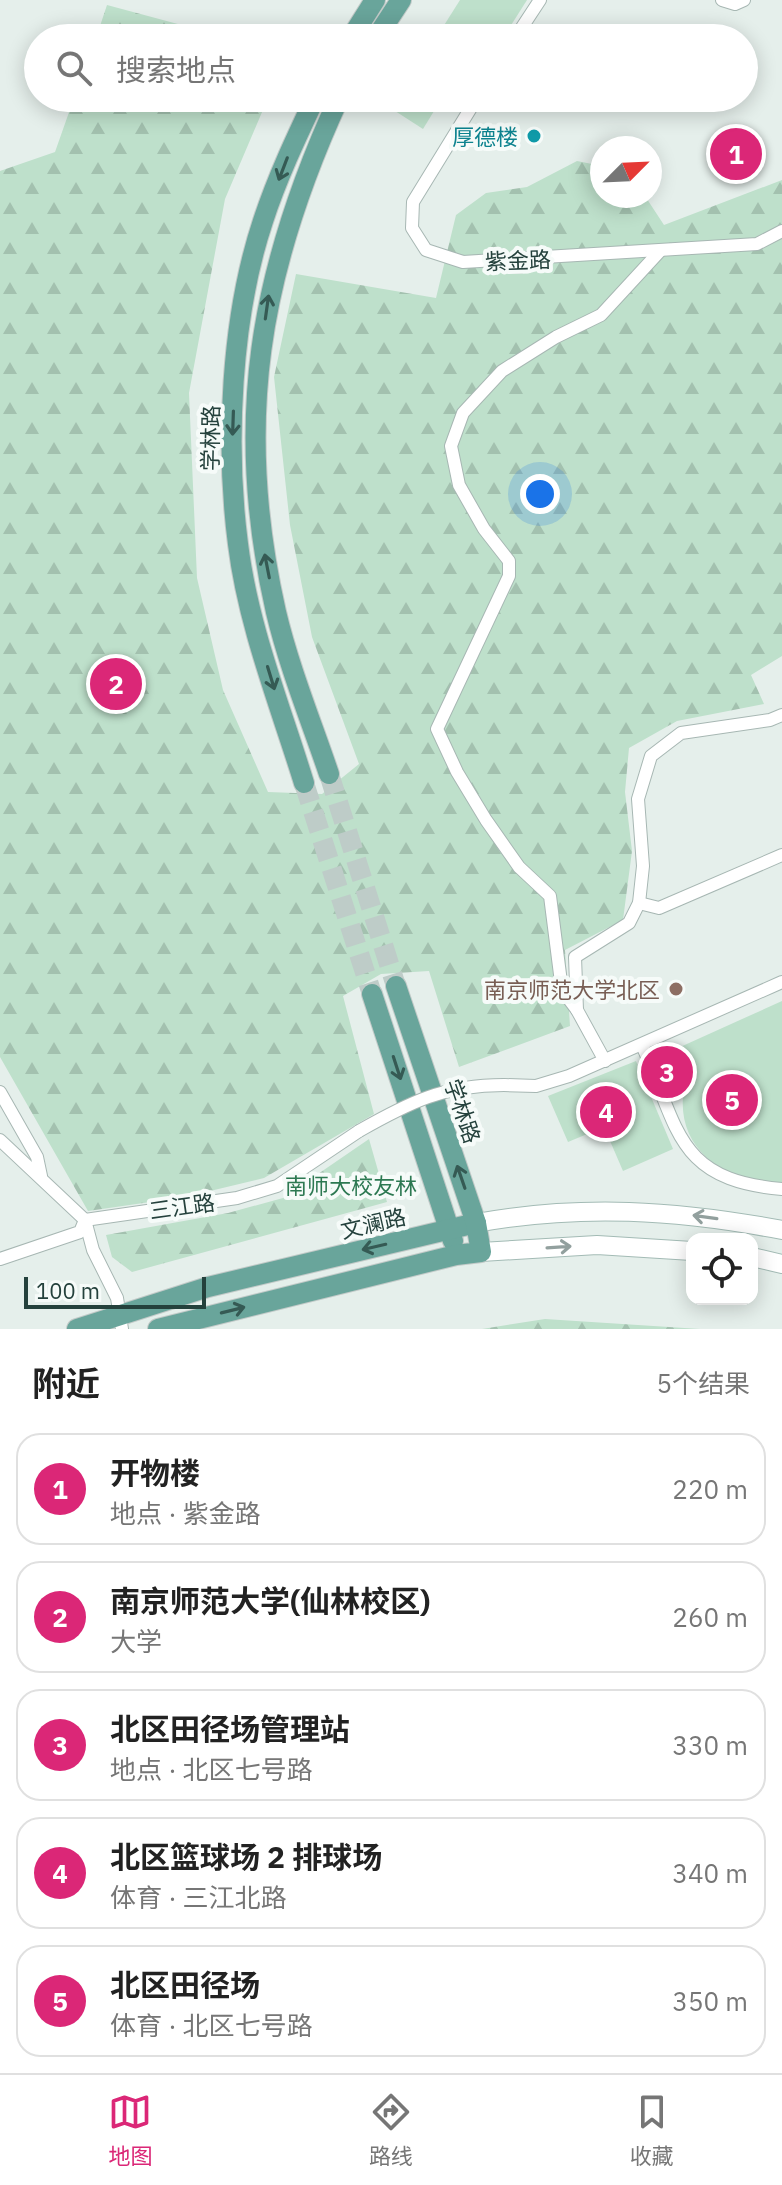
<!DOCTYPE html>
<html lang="zh">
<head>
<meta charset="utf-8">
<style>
	:root { --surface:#fff; --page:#f6f6f6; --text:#222; --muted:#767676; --line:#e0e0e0; --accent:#db2777 }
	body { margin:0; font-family:"IBM Plex Sans","Noto Sans SC",sans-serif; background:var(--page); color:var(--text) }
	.controls { position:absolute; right:24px; bottom:24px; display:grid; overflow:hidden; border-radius:16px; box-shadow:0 4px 20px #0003 }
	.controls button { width:72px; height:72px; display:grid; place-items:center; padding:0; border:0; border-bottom:2px solid var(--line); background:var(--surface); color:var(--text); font:40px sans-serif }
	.compass { position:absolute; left:590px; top:136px; width:72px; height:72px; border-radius:50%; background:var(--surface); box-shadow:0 4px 20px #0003; rotate:66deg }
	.scale { position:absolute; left:24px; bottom:20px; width:182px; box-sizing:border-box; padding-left:8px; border:4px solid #24413c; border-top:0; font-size:22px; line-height:28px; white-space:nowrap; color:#24413c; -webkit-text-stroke:6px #f6fbf9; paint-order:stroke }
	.you { position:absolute; left:540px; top:494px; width:28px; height:28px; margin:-20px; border:6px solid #fff; border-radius:50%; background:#1a73e8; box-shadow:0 0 0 12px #1a73e833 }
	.badge { display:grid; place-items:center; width:52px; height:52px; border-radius:50%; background:var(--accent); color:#fff; font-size:26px; font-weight:700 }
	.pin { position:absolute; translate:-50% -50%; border:4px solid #fff; box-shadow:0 2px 8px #0006 }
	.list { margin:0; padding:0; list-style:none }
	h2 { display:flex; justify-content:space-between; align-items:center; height:104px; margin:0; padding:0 32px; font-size:34px }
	h2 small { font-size:26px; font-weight:400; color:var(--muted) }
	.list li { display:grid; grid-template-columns:52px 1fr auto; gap:24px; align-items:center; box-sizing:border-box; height:112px; margin:0 16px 16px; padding:0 16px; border:2px solid var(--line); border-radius:24px }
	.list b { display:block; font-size:30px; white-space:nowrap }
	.list p { margin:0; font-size:26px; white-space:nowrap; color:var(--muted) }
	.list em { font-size:26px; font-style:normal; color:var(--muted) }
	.icon { flex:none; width:44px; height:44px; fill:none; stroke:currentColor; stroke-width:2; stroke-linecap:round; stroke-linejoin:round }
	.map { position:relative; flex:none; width:782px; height:1329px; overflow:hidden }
	.search { position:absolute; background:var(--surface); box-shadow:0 4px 20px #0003; left:24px; right:24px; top:24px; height:88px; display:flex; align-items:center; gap:20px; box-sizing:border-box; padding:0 28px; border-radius:44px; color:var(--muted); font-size:30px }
	.sheet { height:744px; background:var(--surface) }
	nav { display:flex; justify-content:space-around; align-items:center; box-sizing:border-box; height:112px; border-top:2px solid var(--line); background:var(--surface); font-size:22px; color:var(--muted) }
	nav a { display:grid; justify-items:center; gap:4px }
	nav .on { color:var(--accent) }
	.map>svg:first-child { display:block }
	.green { fill:#bee0cb }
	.forest { fill:url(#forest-firs) }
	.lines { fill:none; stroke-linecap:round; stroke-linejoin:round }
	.primary-tunnel { stroke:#beccc8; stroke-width:20; stroke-dasharray:20 10; stroke-linecap:butt }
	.street-casing { stroke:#a7b7b3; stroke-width:14 }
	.secondary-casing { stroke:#a3bbb5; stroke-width:20 }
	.primary-casing { stroke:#c2cac8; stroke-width:22 }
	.street { stroke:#fff; stroke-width:12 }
	.secondary { stroke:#fff; stroke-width:18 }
	.primary { stroke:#69a59b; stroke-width:20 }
	.street-bridge-casing { stroke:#a7b7b3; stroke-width:14; stroke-linecap:butt }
	.street-bridge { stroke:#fff; stroke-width:12 }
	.oneway { stroke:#355a54 }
	.oneway2 { stroke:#92a09e }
	.culture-dot { fill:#0f9aa8; stroke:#f6fbf9; stroke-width:3 }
	.education-dot { fill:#8d6e63; stroke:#f6fbf9; stroke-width:3 }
	.labels { text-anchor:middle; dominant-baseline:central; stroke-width:8; stroke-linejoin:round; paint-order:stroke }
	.culture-label { font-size:22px; fill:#0d838f; stroke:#f6fbf9; text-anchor:end }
	.street-label { font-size:22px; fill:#24413c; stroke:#f6fbf9 }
	.education-label { font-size:22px; fill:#785e54; stroke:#f6fbf9; text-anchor:end }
	.park-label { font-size:22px; fill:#2d7952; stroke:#f6fbf9 }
</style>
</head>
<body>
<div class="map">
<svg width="782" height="1329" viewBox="0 0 782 1329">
	<defs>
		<pattern id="forest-firs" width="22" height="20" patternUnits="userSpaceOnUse" patternTransform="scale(2)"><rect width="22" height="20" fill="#bee0cb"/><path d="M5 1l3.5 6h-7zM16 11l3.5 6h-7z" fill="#a3c1af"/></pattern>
	</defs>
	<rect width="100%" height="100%" fill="#e5efeb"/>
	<!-- green -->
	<g class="green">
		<path d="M 460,0 L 527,0 L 503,38 L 436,38 Z"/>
		<path d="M 399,98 L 442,98 L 423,129 L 392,109 Z"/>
		<path d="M 782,1001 L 782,1186 C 715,1182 663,1138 690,1067 L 686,1068 L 678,1048 Z"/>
		<path d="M 636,1061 L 673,1149 L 623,1171 L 604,1127 L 568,1142 L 548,1096 Z"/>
	</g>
	<!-- forest -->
	<g class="forest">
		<path d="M 107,5 L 230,38 L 96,38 Z"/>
		<path d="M 74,98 L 268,98 L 225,199 L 189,393 L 197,578 L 223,690 L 268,792 L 322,794 L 359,764 L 312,637 L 290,525 L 274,377 L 296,274 L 436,298 L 456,215 L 486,193 L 527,187 L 577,161 L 602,166 L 602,196 L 645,196 L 664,225 L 782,180 L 782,656 L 751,675 L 764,704 L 677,721 L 629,748 L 625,792 L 632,851 L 623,920 L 565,950 L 570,1026 L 459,1067 L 429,971 L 381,974 L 343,996 L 374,1114 L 264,1178 L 185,1197 L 88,1211 L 0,1057 L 0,171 L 55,152 Z"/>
		<path d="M 369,1139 L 387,1202 L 132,1272 L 112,1257 L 106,1235 L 228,1213 L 283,1198 Z"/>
		<path d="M 545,1319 L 700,1329 L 482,1329 Z"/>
	</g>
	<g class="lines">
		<!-- primary-tunnel -->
		<g class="primary-tunnel">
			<path d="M 329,774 L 396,986"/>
			<path d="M 304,783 L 372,994"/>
		</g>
		<defs>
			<g id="street">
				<path d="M 722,0 L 735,4 L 744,0"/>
				<path d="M 515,38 L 540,0"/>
				<path d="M 477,98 L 413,202 L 412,228 L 426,250 L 463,262 L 757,244 L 782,231"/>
				<path d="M 639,903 L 659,908 L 782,855"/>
				<path d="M 577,1010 L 562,990 L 550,896 L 519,867 L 486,820 L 457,772 L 437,729 L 509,576 L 509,561 L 484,529 L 459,485 L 451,446 L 463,413 L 502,371 L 556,337 L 601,315 L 660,251"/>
				<path d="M 642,1045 C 679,1129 676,1180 782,1189"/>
				<path d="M 605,1061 L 577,1010 L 575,957 L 629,923 L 639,903 L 643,866 L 638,799 L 651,756 L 681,733 L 770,720 L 782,715"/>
				<path d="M 504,1085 L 536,1086 L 569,1076 L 782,982"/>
				<path d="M 0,1092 L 37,1157 L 41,1176"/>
				<path d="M 0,1140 L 85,1220 L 93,1250 L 117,1298 L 122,1329"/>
				<path d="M 0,1259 L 80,1232 L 85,1220 L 237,1198 L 277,1186 L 359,1131"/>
			</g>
			<g id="secondary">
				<path d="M 476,1223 C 582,1204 676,1210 782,1230"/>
				<path d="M 481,1252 L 597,1245 L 692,1251"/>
				<path d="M 752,1257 L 782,1264"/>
			</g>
			<g id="primary">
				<path d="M 351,38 L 375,0"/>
				<path d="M 376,38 L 401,0"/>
				<path d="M 329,774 C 311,721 289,667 276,612 C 233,423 259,272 339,98"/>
				<path d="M 304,783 C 280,705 248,626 238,544 C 225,444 231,317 263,221 C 277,178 296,138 315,98"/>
				<path d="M 372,994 L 453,1241"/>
				<path d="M 77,1329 L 208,1287 L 476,1223"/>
				<path d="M 158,1329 L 456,1255 L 481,1252 L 476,1223 L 396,986"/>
			</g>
		</defs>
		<!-- street casing -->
		<use href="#street" class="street-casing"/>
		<!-- secondary casing -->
		<use href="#secondary" class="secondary-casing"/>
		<!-- primary casing -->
		<use href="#primary" class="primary-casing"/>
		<!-- street -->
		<use href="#street" class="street"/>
		<!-- secondary -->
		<use href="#secondary" class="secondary"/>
		<!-- primary -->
		<use href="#primary" class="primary"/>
		<defs>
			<path id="street-bridge" d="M 359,1131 C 410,1102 444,1085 504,1085"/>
		</defs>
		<!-- street-bridge casing -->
		<use href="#street-bridge" class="street-bridge-casing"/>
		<!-- street-bridge -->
		<use href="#street-bridge" class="street-bridge"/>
	</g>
	<!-- one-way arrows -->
	<defs><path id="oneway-shaft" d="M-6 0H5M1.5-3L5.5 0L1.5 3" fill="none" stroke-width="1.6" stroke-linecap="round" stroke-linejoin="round" transform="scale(2)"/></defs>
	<g class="oneway">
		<use href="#oneway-shaft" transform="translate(283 169) rotate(111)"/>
		<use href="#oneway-shaft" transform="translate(267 307) rotate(-82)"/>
		<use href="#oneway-shaft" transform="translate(233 423) rotate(92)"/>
		<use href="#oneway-shaft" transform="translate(267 566) rotate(-101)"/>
		<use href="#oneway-shaft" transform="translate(271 678) rotate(73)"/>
		<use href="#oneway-shaft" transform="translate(397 1068) rotate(72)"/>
		<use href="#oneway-shaft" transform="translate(461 1177) rotate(-109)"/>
		<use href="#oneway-shaft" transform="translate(374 1247) rotate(167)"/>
		<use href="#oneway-shaft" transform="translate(233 1310) rotate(-14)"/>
	</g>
	<g class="oneway2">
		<use href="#oneway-shaft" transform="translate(705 1217) rotate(-172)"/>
		<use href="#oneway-shaft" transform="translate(559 1247) rotate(-4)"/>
	</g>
	<!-- markers -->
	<circle class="culture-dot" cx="534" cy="136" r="8"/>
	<circle class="education-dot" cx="676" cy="989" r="8"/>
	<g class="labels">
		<!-- culture labels -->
		<g class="culture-label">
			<text x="518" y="136">厚德楼</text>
		</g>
		<!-- street labels -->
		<g class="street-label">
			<text transform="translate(518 260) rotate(-2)">紫金路</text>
			<text transform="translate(210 438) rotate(-89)">学林路</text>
			<text transform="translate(463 1111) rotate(71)">学林路</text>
			<text transform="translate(182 1206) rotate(-8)">三江路</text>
			<text transform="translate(373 1223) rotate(-13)">文澜路</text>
		</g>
		<!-- education labels -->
		<g class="education-label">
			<text x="660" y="989">南京师范大学北区</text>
		</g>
		<!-- park labels -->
		<g class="park-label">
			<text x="351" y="1185">南师大校友林</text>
		</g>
	</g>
</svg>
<div class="controls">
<button><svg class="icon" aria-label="locate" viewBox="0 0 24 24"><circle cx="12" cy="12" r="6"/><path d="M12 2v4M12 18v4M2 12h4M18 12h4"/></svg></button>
</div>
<svg class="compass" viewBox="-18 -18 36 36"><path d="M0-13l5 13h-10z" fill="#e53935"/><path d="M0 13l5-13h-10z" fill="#767676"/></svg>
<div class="scale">100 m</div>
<div class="you"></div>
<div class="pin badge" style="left:736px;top:154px">1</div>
<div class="pin badge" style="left:116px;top:684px">2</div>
<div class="pin badge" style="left:667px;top:1072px">3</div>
<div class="pin badge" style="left:606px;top:1112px">4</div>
<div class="pin badge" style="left:732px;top:1100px">5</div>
<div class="search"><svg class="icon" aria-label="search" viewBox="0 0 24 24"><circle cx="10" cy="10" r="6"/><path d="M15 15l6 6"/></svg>搜索地点</div>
</div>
<section class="sheet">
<h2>附近<small>5个结果</small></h2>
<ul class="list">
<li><span class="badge">1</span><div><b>开物楼</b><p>地点 · 紫金路</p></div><em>220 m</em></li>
<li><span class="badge">2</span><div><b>南京师范大学(仙林校区)</b><p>大学</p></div><em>260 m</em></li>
<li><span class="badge">3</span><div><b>北区田径场管理站</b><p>地点 · 北区七号路</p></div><em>330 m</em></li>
<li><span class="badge">4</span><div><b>北区篮球场 2 排球场</b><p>体育 · 三江北路</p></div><em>340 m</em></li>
<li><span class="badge">5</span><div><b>北区田径场</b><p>体育 · 北区七号路</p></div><em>350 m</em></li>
</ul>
</section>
<nav>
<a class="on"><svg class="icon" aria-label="map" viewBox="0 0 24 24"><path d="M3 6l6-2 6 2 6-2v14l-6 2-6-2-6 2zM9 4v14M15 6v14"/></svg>地图</a>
<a><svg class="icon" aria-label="directions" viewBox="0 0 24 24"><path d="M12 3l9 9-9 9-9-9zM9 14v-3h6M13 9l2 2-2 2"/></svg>路线</a>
<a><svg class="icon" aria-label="saved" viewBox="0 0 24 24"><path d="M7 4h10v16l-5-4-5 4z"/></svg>收藏</a>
</nav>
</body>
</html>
